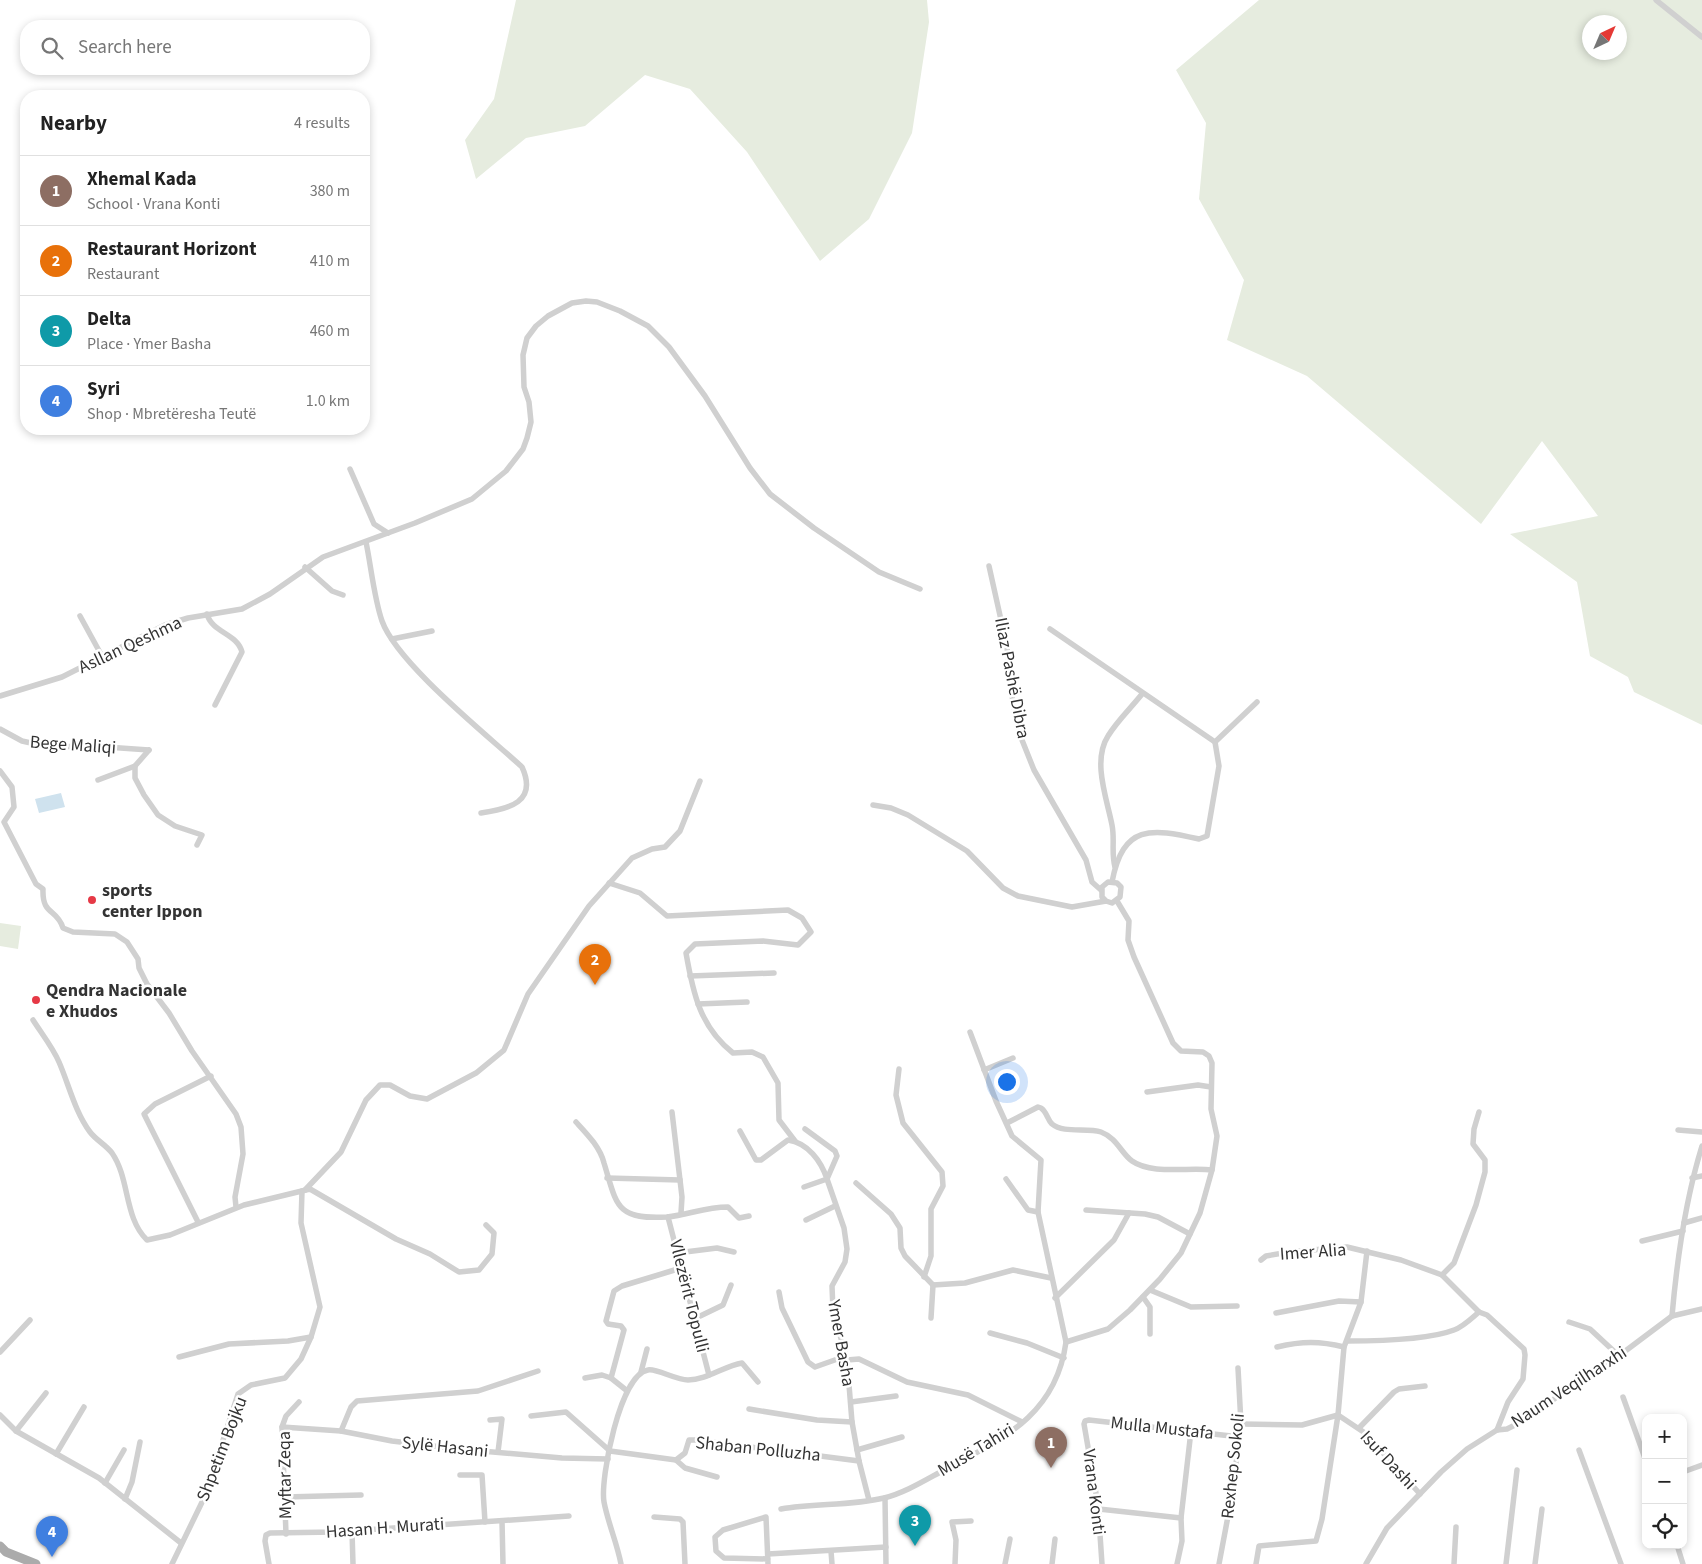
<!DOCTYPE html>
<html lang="en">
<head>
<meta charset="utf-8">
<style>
	:root { --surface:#fff; --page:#f2f2f2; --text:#222; --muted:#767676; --line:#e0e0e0; --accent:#ea580c }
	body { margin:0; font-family:"Source Sans 3",sans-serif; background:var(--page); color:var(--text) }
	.controls { position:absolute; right:15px; bottom:15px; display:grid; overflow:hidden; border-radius:10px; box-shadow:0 2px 8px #0003 }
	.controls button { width:45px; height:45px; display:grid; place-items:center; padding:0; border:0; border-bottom:1px solid var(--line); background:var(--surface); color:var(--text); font:25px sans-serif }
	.compass { position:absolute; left:1582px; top:15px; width:45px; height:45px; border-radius:50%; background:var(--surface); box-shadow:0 2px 8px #0003; rotate:44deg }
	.you { position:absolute; left:1006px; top:1081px; width:18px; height:18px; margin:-12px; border:4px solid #fff; border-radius:50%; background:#1a73e8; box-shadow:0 0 0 8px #1a73e833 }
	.badge { display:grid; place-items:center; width:32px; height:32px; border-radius:50%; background:var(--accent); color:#fff; font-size:16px; font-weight:700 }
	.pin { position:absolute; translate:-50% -41px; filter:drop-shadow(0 1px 2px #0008) }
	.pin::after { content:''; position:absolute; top:26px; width:18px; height:15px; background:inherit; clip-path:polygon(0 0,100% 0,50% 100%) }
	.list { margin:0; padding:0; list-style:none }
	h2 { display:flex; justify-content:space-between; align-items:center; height:65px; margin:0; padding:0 20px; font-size:21px }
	h2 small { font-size:16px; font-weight:400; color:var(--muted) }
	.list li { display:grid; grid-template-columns:32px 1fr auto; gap:15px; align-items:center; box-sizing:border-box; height:70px; padding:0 20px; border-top:1px solid var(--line) }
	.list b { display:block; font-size:19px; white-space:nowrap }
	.list p { margin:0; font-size:16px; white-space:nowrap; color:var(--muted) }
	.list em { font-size:16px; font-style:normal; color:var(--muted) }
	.icon { flex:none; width:28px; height:28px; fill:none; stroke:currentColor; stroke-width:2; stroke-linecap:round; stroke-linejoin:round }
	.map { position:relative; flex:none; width:1702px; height:1564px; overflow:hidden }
	.search { position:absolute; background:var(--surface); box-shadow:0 2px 8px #0003; left:20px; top:20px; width:350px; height:55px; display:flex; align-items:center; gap:12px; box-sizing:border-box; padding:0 18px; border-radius:20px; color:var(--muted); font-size:19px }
	.panel { position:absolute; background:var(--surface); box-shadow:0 2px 8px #0003; left:20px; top:90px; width:350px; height:345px; border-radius:20px }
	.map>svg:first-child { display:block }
	.green { fill:#e6ecdf; fill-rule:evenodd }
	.water { fill:#cfe2ee }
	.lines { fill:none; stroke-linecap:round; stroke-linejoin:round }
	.street { stroke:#d0d0d0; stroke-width:5.5 }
	.primary { stroke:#ababab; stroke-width:9 }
	.poi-dot { fill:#e63946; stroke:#fff; stroke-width:2 }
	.labels { text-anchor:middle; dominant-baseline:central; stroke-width:5; stroke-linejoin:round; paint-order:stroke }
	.street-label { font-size:18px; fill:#333; stroke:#fff }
	.poi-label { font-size:18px; font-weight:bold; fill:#333; stroke:#fff; text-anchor:start }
</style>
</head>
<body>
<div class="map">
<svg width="1702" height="1564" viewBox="0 0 1702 1564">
	<rect width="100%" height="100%" fill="#fff"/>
	<!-- green -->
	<g class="green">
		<path d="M 516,0 L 927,0 L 929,22 L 912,133 L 869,219 L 820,261 L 747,152 L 690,89 L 645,75 L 585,126 L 526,138 L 476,179 L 465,140 L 494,99 Z"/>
		<path d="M 1259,0 L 1702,0 L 1702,725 L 1634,692 L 1628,677 L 1590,656 L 1577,582 L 1510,534 L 1598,516 L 1542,441 L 1481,524 L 1307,376 L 1227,340 L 1244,280 L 1199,199 L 1206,123 L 1176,70 ZM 1590,22 L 1620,22 L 1620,52 L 1590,52 Z"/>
		<path d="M 0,923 L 21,926 L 18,949 L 0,946 Z"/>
	</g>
	<!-- water -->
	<path class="water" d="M 61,793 L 65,807 L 39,813 L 35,799 Z"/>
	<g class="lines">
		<!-- street -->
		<g class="street">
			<path d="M 1656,0 L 1702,37"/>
			<path d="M 350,469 L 374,524 L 388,533"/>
			<path d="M 366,542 C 371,566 374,598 382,621 C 397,663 486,734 522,767 C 538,802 509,809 481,813"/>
			<path d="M 989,566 L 1007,647 L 1013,704 L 1022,740 L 1034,770 L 1086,860 L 1092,882 L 1101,890"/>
			<path d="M 305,567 L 332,591 L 343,595"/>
			<path d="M 207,614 C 212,633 237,633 242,652 L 215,705"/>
			<path d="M 80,616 L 103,658"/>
			<path d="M 1050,629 L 1215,742 L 1257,702"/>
			<path d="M 392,639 L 432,631"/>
			<path d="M 0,696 L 62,677 L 165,625 L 188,618 L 242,609 L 270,594 L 323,557 L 415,523 L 472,499 L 506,471 L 523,449 L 527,438 L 531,422 L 529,402 L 524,387 L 523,355 L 527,338 L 536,326 L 548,316 L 572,303 L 586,301 L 597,302 L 620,311 L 648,326 L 669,347 L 705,396 L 750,468 L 770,494 L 814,528 L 879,572 L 920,589"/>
			<path d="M 0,729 L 22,741 L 49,747 L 92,746 L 149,750"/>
			<path d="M 149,750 L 135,766 L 135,778 L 144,795 L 158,815 L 175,826 L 202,835 L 197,845"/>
			<path d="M 0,771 L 12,787 L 14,807 L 4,822 L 36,884 L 43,889 C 42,916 57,908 63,928 L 73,932 L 115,934 L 127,942 L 138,959 L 139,968 L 147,984 L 169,1013 L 192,1051 L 236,1114 L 241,1127 L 243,1154 L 235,1197 L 236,1207"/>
			<path d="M 98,780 L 135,766"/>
			<path d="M 873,805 L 891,808 L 908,815 L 967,851 L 1003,888 L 1018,896 L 1072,907 L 1106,901 L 1112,903 L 1120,897 L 1121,887 L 1117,883 L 1108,882 L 1102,887 L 1102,897 L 1106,901"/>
			<path d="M 1115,867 C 1111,852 1115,840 1112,825 C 1107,799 1092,761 1108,736 C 1117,721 1131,708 1142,694"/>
			<path d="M 1112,882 C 1123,824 1151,828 1199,839 L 1207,836 L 1219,766 L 1215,742"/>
			<path d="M 609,883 L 640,893 L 667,916 L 788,910 L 802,918 L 811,932 L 798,945 L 763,941 L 695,944 L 686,953 C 693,993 700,1027 733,1053 L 752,1052 L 763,1057 L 778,1083 L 779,1120 L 795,1141"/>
			<path d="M 690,976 L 774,973"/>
			<path d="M 698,1004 L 747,1002"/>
			<path d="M 33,1020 C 42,1034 53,1048 59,1062 C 69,1085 75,1112 90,1132 C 96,1140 106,1145 112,1153 C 130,1179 124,1218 147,1240 L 170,1235 L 244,1205 L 310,1189 L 396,1239 L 430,1254 L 459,1272 L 479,1270 L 492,1254 L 494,1233 L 486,1225"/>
			<path d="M 899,1069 L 896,1095 L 903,1123 L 942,1172 L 943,1186 L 931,1209 L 931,1256 L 924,1277"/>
			<path d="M 984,1070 L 1013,1058"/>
			<path d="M 1147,1092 L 1198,1085 L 1211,1087"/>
			<path d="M 672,1112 L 682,1197 L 681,1213"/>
			<path d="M 576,1122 C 587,1134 600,1147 604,1163 C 617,1205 615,1220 667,1217 C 688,1215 705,1207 728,1207 L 739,1218 L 749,1216"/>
			<path d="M 1007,1123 L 1038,1107 L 1041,1108 C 1047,1112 1047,1119 1052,1124 C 1064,1134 1087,1127 1101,1132 C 1117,1138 1121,1153 1132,1161 C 1152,1175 1189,1167 1212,1170"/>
			<path d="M 805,1129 L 835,1151 L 837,1156 L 827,1179 L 844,1228 L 847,1249 L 845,1262 L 832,1286 L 833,1310 L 847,1360 L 852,1422 L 859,1461 L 869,1500"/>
			<path d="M 1678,1130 L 1702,1132"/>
			<path d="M 740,1131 L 756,1160 L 761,1160 L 788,1140 C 808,1143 821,1161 827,1179 L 804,1187"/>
			<path d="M 607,1178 L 680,1180"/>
			<path d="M 1692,1178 L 1702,1176"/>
			<path d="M 1006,1179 L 1028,1210 L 1038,1212"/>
			<path d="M 856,1183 L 891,1214 L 900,1228 L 901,1248 L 905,1256 L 933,1285 L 965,1283 L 1013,1270 L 1051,1278"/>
			<path d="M 305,1190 L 341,1152 L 366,1100 L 380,1085 L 390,1085 L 410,1096 L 427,1099 L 476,1073 L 504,1050 L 528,994 L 589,906 L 632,858 L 652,849 L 665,847 L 680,831 L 700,781"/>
			<path d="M 1086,1210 L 1145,1214 L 1158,1217 L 1190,1234"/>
			<path d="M 668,1217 L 709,1375"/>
			<path d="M 806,1220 L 835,1206"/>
			<path d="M 198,1222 L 144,1114 L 155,1104 L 211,1076"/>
			<path d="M 1684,1223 L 1702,1218"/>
			<path d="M 1642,1241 L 1683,1231"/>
			<path d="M 677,1253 L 717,1248 L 734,1252"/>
			<path d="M 1261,1260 L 1266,1256 L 1289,1252 L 1347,1247 L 1401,1260 L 1442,1275 L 1454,1263 L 1476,1205 L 1485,1172 L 1485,1160 L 1473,1144 L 1474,1129 L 1479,1112"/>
			<path d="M 1442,1275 L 1479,1312 L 1487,1315 L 1511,1337 L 1524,1349 L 1525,1355 L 1523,1379 L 1508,1402 L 1497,1430"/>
			<path d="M 1150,1290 L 1191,1307 L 1237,1306"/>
			<path d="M 779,1292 L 782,1308 L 808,1362 L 815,1367 L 846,1356"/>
			<path d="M 1143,1297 L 1150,1307 L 1150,1334"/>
			<path d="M 1055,1298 L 1114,1240 L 1129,1213"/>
			<path d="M 1276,1313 L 1339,1301 L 1361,1302"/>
			<path d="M 1672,1316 C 1677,1259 1685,1201 1702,1146"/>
			<path d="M 931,1318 L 933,1285"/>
			<path d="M 694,1319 L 723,1305 L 731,1285"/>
			<path d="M 1569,1322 L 1590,1329 L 1618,1355"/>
			<path d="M 990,1333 L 1027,1343 L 1064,1358"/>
			<path d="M 1347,1341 C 1375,1341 1428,1340 1454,1330 C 1463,1327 1472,1318 1479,1312"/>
			<path d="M 1066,1342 L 1108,1329 L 1130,1310 L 1160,1279 L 1181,1253 L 1200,1213 L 1212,1170 L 1217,1136 L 1211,1109 L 1212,1063 L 1209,1056 L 1203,1052 L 1181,1051 L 1173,1043 L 1134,957 L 1128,940 L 1129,921 L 1117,901"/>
			<path d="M 1277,1347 C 1302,1341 1320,1341 1344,1347"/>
			<path d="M 0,1352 L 30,1320"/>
			<path d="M 179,1357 L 229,1344 L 288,1341 L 311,1337"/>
			<path d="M 847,1360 L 859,1359 L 907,1382 L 968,1395 L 1022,1422"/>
			<path d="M 641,1372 L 647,1349"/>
			<path d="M 585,1378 L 602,1375 L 611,1378"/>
			<path d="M 626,1390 L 611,1378 L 624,1330 L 621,1326 L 608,1324 L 606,1321 L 614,1291 L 622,1286 L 681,1268"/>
			<path d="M 1623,1397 L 1646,1461"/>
			<path d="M 851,1402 L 896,1396"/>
			<path d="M 749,1409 L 817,1420 L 852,1422"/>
			<path d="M 0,1415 L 16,1431 L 99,1478 L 181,1543"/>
			<path d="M 531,1416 L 566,1412 L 610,1451 L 676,1460 L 685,1453 L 689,1440 L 695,1440 L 859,1461"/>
			<path d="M 490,1420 L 502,1419 L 498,1452"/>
			<path d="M 1241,1424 L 1302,1425 L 1338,1415 L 1365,1433 L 1420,1494"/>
			<path d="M 282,1427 L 341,1431 L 392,1441 L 458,1449 L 562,1458 L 608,1459"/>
			<path d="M 1359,1428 L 1394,1392 L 1399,1389 L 1425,1386"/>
			<path d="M 16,1431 L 46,1393"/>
			<path d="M 341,1431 L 351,1407 L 357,1401 L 478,1391 L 538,1371"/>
			<path d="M 857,1450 L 902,1437"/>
			<path d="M 1579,1450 L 1621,1564"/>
			<path d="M 56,1454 L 84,1407"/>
			<path d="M 676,1460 L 685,1468 L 717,1477"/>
			<path d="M 1683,1472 L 1702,1465"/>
			<path d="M 460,1475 L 482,1475 L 485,1522"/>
			<path d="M 105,1483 L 124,1450"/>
			<path d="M 285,1497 L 361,1495"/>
			<path d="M 885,1498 L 886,1564"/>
			<path d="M 125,1499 L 132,1482 L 140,1442"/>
			<path d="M 781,1509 C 815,1503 850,1506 884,1498 C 905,1493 927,1479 946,1469 C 1004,1438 1056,1415 1066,1342 L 1038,1212 L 1041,1160 L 1012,1136 L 996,1101 L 970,1032"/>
			<path d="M 1099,1509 L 1181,1518"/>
			<path d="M 654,1517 L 680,1519 L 683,1522 L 685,1564"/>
			<path d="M 502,1521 L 503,1564"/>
			<path d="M 352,1531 L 353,1564"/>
			<path d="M 286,1534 L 282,1427 L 286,1416 L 299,1402"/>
			<path d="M 1677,1545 L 1683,1564"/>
			<path d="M 831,1551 L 832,1564"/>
			<path d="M 768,1554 L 886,1547"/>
			<path d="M 768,1559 L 724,1558 L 716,1551 L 715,1537 L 723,1530 L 766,1517 L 768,1564"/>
			<path d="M 172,1564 L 205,1496 L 238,1394 L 251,1385 L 285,1378 L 301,1359 L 311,1337 L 320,1307 L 301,1223 L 302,1191"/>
			<path d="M 269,1564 L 265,1541 L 266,1535 L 270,1533 L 335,1532 L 569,1516"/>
			<path d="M 621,1564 C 617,1543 608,1523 604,1502 C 600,1479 620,1374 648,1370 C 656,1368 676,1380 688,1380 C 707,1380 724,1366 742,1363 L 758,1382"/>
			<path d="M 955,1564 L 956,1540 L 952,1522 L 971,1521"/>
			<path d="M 1005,1564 L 1010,1539"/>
			<path d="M 1052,1564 L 1055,1539"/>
			<path d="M 1102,1564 L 1098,1505 L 1084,1424 L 1085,1421 L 1089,1420 L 1240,1437"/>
			<path d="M 1177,1564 L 1182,1541 L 1181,1518 L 1191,1431"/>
			<path d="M 1219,1564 L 1232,1495 L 1241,1424 L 1238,1368"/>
			<path d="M 1256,1564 L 1259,1546 L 1316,1541 L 1322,1519 L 1338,1415 L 1344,1347 L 1361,1302 L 1367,1251"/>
			<path d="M 1366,1564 L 1387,1528 L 1441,1472 L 1467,1449 L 1497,1430 L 1507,1429 L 1529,1418 L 1595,1368 L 1624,1352 L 1672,1316 L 1702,1309"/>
			<path d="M 1454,1564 L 1456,1527"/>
			<path d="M 1506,1564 L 1517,1470"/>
			<path d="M 1535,1564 L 1542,1509"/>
		</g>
		<!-- primary -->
		<path class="primary" d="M 0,1546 L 6,1552 L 36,1564"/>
	</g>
	<!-- markers -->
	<g class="poi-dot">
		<circle cx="92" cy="900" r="5"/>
		<circle cx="36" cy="1000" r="5"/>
	</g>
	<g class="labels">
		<!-- street labels -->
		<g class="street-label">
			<text transform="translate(130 645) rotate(-25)">Asllan Qeshma</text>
			<text transform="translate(1012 678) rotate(79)">Iliaz Pashë Dibra</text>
			<text transform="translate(73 745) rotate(4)">Bege Maliqi</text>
			<text transform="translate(1313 1252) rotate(-4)">Imer Alia</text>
			<text transform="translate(689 1296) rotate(76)">Vllezërit Topulli</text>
			<text transform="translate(841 1343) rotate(80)">Ymer Basha</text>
			<text transform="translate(1569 1387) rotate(-33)">Naum Veqilharxhi</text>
			<text transform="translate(1162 1428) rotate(6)">Mulla Mustafa</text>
			<text transform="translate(445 1447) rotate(6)">Sylë Hasani</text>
			<text transform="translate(222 1449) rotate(-69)">Shpetim Bojku</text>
			<text transform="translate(758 1449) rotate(6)">Shaban Polluzha</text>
			<text transform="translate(976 1450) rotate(-31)">Musë Tahiri</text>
			<text transform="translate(1388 1460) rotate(47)">Isuf Dashi</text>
			<text transform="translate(1233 1466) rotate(-84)">Rexhep Sokoli</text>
			<text transform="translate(285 1475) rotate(-91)">Myftar Zeqa</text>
			<text transform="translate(1094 1492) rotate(83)">Vrana Konti</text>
			<text transform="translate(385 1528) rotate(-4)">Hasan H. Murati</text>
		</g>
		<!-- poi labels -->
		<g class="poi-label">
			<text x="102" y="890">sports<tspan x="102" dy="21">center Ippon</tspan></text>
			<text x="46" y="990">Qendra Nacionale<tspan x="46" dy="21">e Xhudos</tspan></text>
		</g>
	</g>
</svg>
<div class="controls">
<button>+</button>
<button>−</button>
<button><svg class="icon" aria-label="locate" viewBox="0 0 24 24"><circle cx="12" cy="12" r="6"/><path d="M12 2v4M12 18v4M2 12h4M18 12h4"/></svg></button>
</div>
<svg class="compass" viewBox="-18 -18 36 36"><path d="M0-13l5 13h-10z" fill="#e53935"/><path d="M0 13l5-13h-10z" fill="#767676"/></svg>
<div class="you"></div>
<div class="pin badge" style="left:1051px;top:1468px;background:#8d6e63">1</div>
<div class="pin badge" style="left:595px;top:985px;background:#e8710a">2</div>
<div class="pin badge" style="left:915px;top:1546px;background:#0f9aa8">3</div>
<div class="pin badge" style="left:52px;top:1557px;background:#3f7fe0">4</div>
<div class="search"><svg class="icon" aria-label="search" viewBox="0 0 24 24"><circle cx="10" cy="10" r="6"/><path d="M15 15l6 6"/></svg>Search here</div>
<section class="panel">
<h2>Nearby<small>4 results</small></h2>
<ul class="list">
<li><span class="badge" style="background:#8d6e63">1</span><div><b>Xhemal Kada</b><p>School · Vrana Konti</p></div><em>380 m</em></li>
<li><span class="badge" style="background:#e8710a">2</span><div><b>Restaurant Horizont</b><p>Restaurant</p></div><em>410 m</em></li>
<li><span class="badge" style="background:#0f9aa8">3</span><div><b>Delta</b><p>Place · Ymer Basha</p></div><em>460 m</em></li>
<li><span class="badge" style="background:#3f7fe0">4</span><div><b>Syri</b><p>Shop · Mbretëresha Teutë</p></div><em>1.0 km</em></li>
</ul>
</section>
</div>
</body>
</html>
